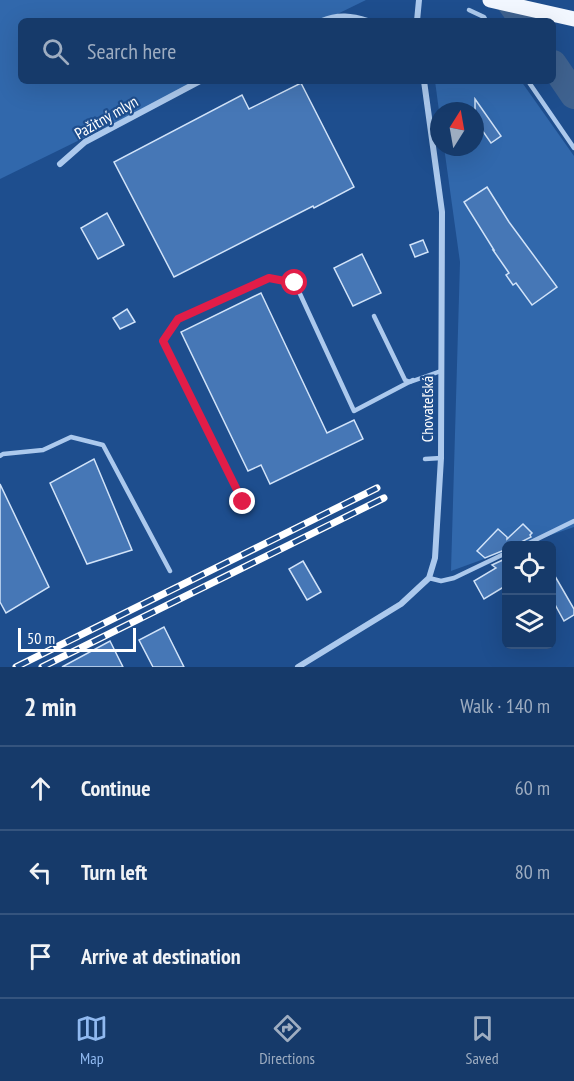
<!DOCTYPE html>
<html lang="en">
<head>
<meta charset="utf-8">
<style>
	:root { --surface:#163a6a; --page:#234572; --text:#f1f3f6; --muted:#9eadc1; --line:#35547e; --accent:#90b9f0 }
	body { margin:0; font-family:"PT Sans Narrow",sans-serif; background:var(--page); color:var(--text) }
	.controls { position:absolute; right:18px; bottom:18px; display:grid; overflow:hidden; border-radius:9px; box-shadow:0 6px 24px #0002 }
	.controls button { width:54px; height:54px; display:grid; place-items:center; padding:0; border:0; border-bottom:2px solid var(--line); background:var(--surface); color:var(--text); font:30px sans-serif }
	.compass { position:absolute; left:430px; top:102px; width:54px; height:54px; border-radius:50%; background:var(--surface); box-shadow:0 6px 24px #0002; rotate:11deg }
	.scale { position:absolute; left:18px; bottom:15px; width:118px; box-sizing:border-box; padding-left:6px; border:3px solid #fff; border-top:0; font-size:16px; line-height:21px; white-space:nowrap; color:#fff; -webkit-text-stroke:4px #1e4e8e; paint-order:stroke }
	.stop { position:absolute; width:18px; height:18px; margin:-14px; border:4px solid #e11d48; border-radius:50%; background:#fff }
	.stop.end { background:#e11d48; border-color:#fff; box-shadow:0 2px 6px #0008 }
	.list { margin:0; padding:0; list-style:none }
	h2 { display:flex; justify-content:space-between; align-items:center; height:78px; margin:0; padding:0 24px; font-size:26px }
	h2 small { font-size:20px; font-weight:400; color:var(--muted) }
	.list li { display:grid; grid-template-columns:39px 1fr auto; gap:18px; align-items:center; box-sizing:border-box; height:84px; padding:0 24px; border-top:2px solid var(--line) }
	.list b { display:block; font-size:22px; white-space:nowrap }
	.list em { font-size:20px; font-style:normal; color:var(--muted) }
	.icon { flex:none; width:33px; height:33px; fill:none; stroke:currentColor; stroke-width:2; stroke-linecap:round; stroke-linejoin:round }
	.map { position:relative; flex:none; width:574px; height:667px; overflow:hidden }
	.search { position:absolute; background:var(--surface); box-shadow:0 6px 24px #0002; left:18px; right:18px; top:18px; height:66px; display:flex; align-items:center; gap:15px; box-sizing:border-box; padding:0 21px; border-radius:9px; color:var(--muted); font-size:22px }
	.sheet { height:330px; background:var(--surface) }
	nav { display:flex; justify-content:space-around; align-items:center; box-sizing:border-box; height:84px; border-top:2px solid var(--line); background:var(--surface); font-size:16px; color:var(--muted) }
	nav a { display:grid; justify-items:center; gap:3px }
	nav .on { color:var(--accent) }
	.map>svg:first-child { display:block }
	.green { fill:#3168ac }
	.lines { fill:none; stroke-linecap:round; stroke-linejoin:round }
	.river { stroke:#3f628f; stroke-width:28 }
	.building { fill:#4677b6; stroke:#d1e3f9; stroke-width:1.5 }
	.lane { stroke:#acc9ed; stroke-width:4.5 }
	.street { stroke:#acc9ed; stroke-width:6 }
	.primary { stroke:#f2f7ff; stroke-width:15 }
	.rail-casing { stroke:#fff; stroke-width:7 }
	.rail { stroke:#1e4e8e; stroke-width:4.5; stroke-dasharray:14; stroke-linecap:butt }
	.route { stroke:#e11d48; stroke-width:8 }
	.labels { text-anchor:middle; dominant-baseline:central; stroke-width:4.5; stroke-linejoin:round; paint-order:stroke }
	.street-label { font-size:16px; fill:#fff; stroke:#1e4e8e }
</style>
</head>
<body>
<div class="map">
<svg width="574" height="667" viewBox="0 0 574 667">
	<rect width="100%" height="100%" fill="#1e4e8e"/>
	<!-- green -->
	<g class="green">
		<path d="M 0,0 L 366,0 L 323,21 L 21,21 L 21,81 L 200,81 L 0,179 Z"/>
		<path d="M 435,81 L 521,81 L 574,156 L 574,527 L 522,545 L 506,546 L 506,551 L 451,571 L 460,262 L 444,147 L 475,147 L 475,111 L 439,111 Z"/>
	</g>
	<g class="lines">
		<!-- river -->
		<g class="river">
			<path d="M 509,0 L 524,21"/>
			<path d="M 553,64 L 574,95"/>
		</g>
	</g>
	<!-- building -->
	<g class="building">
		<path d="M 301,83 L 354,187 L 314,208 L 313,206 L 174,277 L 114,162 L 242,95 L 249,109 Z"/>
		<path d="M 475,99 L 501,136 L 491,143 L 475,120 Z"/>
		<path d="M 487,187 L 509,222 L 557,287 L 532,305 L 516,283 L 513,285 L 506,275 L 509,273 L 493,250 L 494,250 L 464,202 Z"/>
		<path d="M 107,213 L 124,245 L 98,259 L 81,228 Z"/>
		<path d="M 423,240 L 428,252 L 415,257 L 410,245 Z"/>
		<path d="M 362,254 L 381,293 L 353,306 L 334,268 Z"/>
		<path d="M 261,293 L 327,433 L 354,420 L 363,439 L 270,484 L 261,465 L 248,471 L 181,332 Z"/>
		<path d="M 127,309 L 135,322 L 120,329 L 113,318 Z"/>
		<path d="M 94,459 L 132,550 L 87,564 L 50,483 Z"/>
		<path d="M 0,484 L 49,587 L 6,613 L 0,602 Z"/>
		<path d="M 523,524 L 532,533 L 530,535 L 531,537 L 521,542 L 519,546 L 507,546 L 507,549 L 485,558 L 477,551 L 498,529 L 507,537 L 507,539 Z"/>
		<path d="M 507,558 L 507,585 L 484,599 L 474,581 L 496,568 L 492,565 Z"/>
		<path d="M 303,561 L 321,592 L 307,600 L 289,569 Z"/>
		<path d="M 552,571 L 574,609 L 574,615 L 564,621 L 552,599 Z"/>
		<path d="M 164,627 L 184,667 L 153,667 L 139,640 Z"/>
		<path d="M 110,641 L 123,667 L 62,667 Z"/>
	</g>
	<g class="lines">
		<!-- lane -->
		<g class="lane">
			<path d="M 469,10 L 484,17 L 486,21"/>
			<path d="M 528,81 L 574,148"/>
			<path d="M 374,316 L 405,380 L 410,382 L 441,371"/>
			<path d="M 0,456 L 3,454 L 43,450 L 71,437 L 103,445 L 170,571"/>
			<path d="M 425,459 L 441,458"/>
			<path d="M 243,502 L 163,341 L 178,319 L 269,277 L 295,283 L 354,411 L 413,380"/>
			<path d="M 523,546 L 574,521"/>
			<path d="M 429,578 L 441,581 L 454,578 L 506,553"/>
		</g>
		<!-- street -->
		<g class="street">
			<path d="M 322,21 C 338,14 352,16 368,21"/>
			<path d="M 417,21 L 419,0"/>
			<path d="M 60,164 L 85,142 L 200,81"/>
			<path d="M 298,667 L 401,604 L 429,578 L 435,558 L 441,458 L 442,212 L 424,81"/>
		</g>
		<!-- primary -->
		<path class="primary" d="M 490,0 L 574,19"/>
		<defs>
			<g id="rail">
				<path d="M 16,667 L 377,488"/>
				<path d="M 42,667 L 384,498"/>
			</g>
		</defs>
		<!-- rail casing -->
		<use href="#rail" class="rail-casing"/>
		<!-- rail -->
		<use href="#rail" class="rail"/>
	</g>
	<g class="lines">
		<!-- route -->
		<path class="route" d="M 243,502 L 163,341 L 178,319 L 269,278 L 295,283"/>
	</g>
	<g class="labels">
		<!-- street labels -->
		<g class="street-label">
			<text transform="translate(106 117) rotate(-30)">Pažitný mlyn</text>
			<text transform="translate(427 409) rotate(-90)">Chovateľská</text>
		</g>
	</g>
</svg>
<div class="controls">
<button><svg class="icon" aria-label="locate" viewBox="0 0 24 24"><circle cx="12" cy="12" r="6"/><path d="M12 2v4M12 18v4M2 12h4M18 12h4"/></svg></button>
<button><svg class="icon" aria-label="layers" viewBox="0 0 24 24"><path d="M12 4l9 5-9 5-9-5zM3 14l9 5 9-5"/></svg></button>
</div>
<svg class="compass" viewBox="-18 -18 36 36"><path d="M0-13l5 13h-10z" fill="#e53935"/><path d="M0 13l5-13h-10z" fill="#9eadc1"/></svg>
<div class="scale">50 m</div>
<div class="stop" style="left:295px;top:283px"></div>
<div class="stop end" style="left:243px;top:502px"></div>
<div class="search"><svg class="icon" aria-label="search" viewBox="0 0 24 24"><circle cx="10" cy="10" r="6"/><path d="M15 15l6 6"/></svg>Search here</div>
</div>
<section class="sheet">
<h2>2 min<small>Walk · 140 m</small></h2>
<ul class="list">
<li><svg class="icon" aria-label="ahead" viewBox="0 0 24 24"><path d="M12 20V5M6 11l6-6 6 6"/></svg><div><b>Continue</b></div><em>60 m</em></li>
<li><svg class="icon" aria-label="left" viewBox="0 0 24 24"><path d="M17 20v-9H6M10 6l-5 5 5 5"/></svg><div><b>Turn left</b></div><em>80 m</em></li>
<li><svg class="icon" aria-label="arrive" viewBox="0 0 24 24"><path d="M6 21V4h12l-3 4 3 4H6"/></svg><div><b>Arrive at destination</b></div></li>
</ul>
</section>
<nav>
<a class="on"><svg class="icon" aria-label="map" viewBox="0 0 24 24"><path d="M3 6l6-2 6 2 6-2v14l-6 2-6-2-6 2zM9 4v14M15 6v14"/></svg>Map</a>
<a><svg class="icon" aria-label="directions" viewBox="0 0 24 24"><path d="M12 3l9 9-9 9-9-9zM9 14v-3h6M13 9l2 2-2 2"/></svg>Directions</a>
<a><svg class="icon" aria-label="saved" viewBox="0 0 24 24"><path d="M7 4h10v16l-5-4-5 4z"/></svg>Saved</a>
</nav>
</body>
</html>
